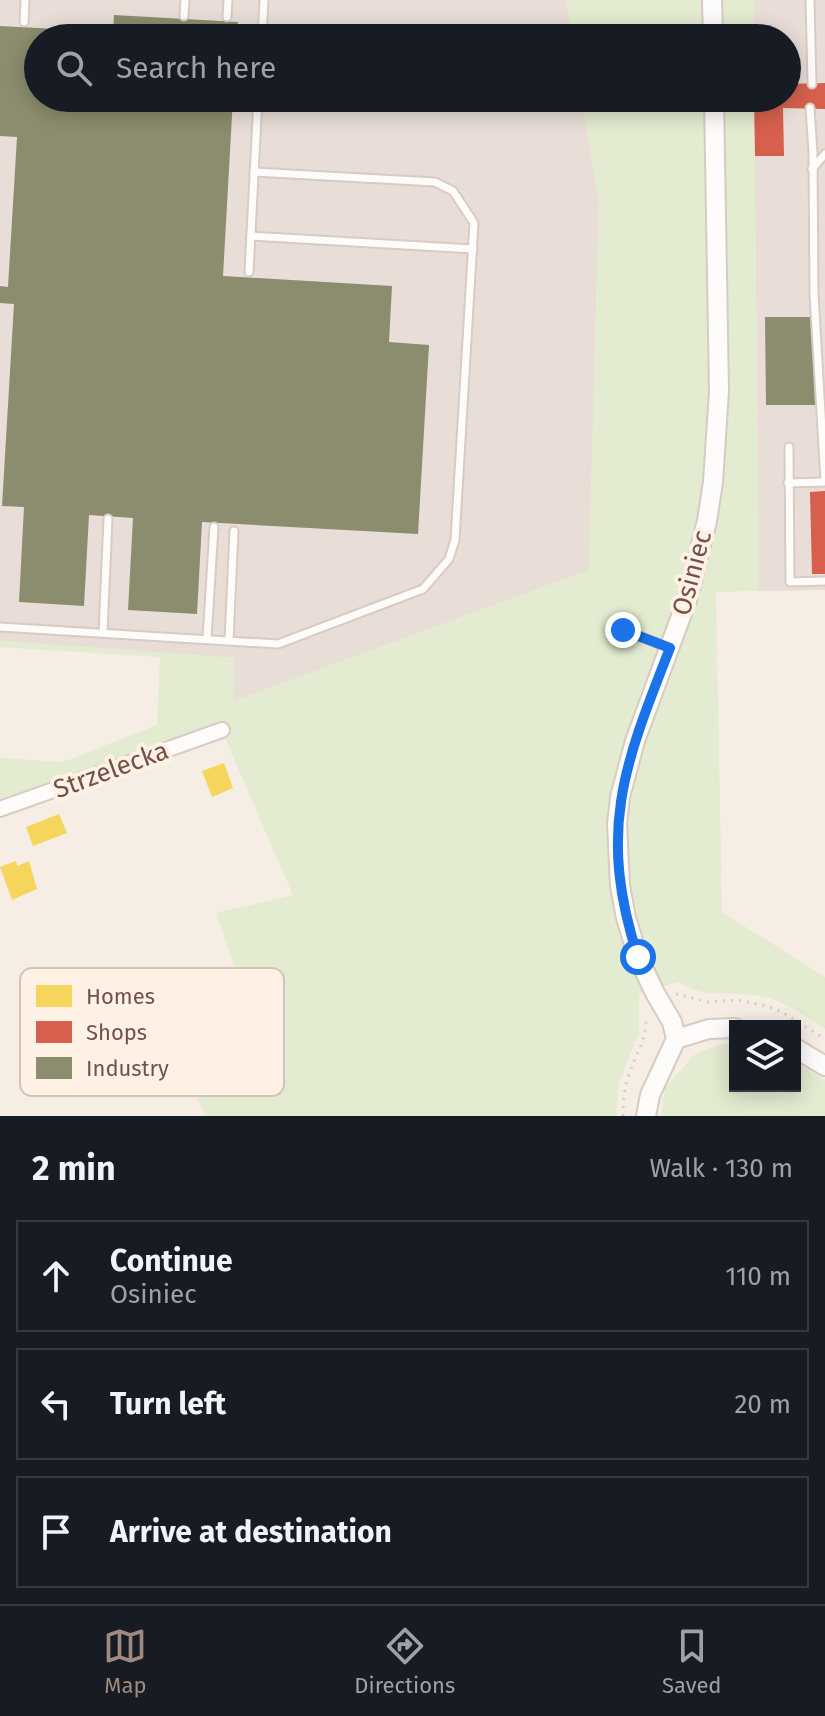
<!DOCTYPE html>
<html lang="en">
<head>
<meta charset="utf-8">
<style>
	:root { --surface:#171b24; --page:#20242c; --text:#f1f3f6; --muted:#9ea1a6; --line:#363941; --accent:#a0897e }
	body { margin:0; font-family:"Fira Sans",sans-serif; background:var(--page); color:var(--text) }
	.controls { position:absolute; right:24px; bottom:24px; display:grid; overflow:hidden; border-radius:0px; box-shadow:0 4px 20px #0003 }
	.controls button { width:72px; height:72px; display:grid; place-items:center; padding:0; border:0; border-bottom:2px solid var(--line); background:var(--surface); color:var(--text); font:40px sans-serif }
	.stop { position:absolute; width:24px; height:24px; margin:-18px; border:6px solid #1a73e8; border-radius:50%; background:#fff }
	.stop.end { background:#1a73e8; border-color:#fff; box-shadow:0 2px 8px #0008 }
	.list { margin:0; padding:0; list-style:none }
	h2 { display:flex; justify-content:space-between; align-items:center; height:104px; margin:0; padding:0 32px; font-size:34px }
	h2 small { font-size:26px; font-weight:400; color:var(--muted) }
	.list li { display:grid; grid-template-columns:52px 1fr auto; gap:24px; align-items:center; box-sizing:border-box; height:112px; margin:0 16px 16px; padding:0 16px; border:2px solid var(--line); border-radius:0px }
	.list b { display:block; font-size:30px; white-space:nowrap }
	.list p { margin:0; font-size:26px; white-space:nowrap; color:var(--muted) }
	.list em { font-size:26px; font-style:normal; color:var(--muted) }
	.icon { flex:none; width:44px; height:44px; fill:none; stroke:currentColor; stroke-width:2; stroke-linecap:round; stroke-linejoin:round }
	.map { position:relative; flex:none; width:825px; height:1116px; overflow:hidden }
	.search { position:absolute; background:var(--surface); box-shadow:0 4px 20px #0003; left:24px; right:24px; top:24px; height:88px; display:flex; align-items:center; gap:20px; box-sizing:border-box; padding:0 28px; border-radius:44px; color:var(--muted); font-size:30px }
	.sheet { height:488px; background:var(--surface) }
	nav { display:flex; justify-content:space-around; align-items:center; box-sizing:border-box; height:112px; border-top:2px solid var(--line); background:var(--surface); font-size:22px; color:var(--muted) }
	nav a { display:grid; justify-items:center; gap:4px }
	nav .on { color:var(--accent) }
	.map>svg:first-child { display:block }
	.industrial { fill:#e8ded7 }
	.green { fill:#e3ebd0 }
	.homes { fill:#f6d55c }
	.shops { fill:#d6604d }
	.industry { fill:#8c8c6e }
	.lines { fill:none; stroke-linecap:round; stroke-linejoin:round }
	.service-casing { stroke:#d7cbc4; stroke-width:11 }
	.minor-casing { stroke:#d7cbc4; stroke-width:18 }
	.tertiary-casing { stroke:#d7cbc4; stroke-width:22 }
	.path { stroke:#d7ccc9; stroke-width:3; stroke-dasharray:2 6; stroke-linecap:butt }
	.service { stroke:#fefcfb; stroke-width:7 }
	.minor { stroke:#fefcfb; stroke-width:14 }
	.tertiary { stroke:#fefcfb; stroke-width:18 }
	.route { stroke:#1a73e8; stroke-width:10 }
	.labels { text-anchor:middle; dominant-baseline:central; stroke-width:8; stroke-linejoin:round; paint-order:stroke }
	.street-label { font-size:26px; fill:#725247; stroke:#fff2e5 }
	.key { fill:#fff2e5; stroke:#d5c2b6; stroke-width:2 }
	.key-label { font-size:22px; fill:#725247 }
</style>
</head>
<body>
<div class="map">
<svg width="825" height="1116" viewBox="0 0 825 1116">
	<rect width="100%" height="100%" fill="#f6eee5"/>
	<!-- industrial -->
	<g class="industrial">
		<path d="M 0,0 L 566,0 L 573,38 L 38,38 L 38,98 L 582,98 L 599,202 L 589,570 L 232,702 L 234,658 L 0,641 Z"/>
		<path d="M 754,0 L 825,0 L 825,590 L 759,591 L 754,98 L 787,98 L 787,38 L 754,38 Z"/>
	</g>
	<!-- green -->
	<g class="green">
		<path d="M 566,0 L 754,0 L 754,38 L 573,38 Z"/>
		<path d="M 582,98 L 754,98 L 759,591 L 716,592 L 722,912 L 825,977 L 825,1029 C 806,1017 786,1002 764,997 C 734,989 705,1001 679,982 L 643,992 L 639,996 L 639,1033 L 619,1082 L 616,1116 L 205,1116 L 178,1051 L 255,1025 L 216,913 L 293,895 L 222,731 L 0,809 L 0,758 L 63,762 L 157,725 L 160,657 L 0,647 L 0,641 L 235,658 L 233,701 L 589,570 L 599,202 Z"/>
		<path d="M 721,1044 L 735,1044 L 735,1086 L 795,1086 L 795,1062 L 825,1080 L 825,1116 L 661,1116 L 665,1088 L 695,1054 Z"/>
	</g>
	<!-- homes -->
	<g class="homes">
		<path d="M 224,763 L 233,788 L 212,797 L 202,771 Z"/>
		<path d="M 59,814 L 67,833 L 33,846 L 26,827 Z"/>
		<path d="M 16,861 L 17,866 L 29,861 L 37,889 L 12,900 L 0,867 Z"/>
	</g>
	<!-- shops -->
	<g class="shops">
		<path d="M 825,83 L 825,109 L 783,108 L 784,156 L 755,156 L 754,98 L 787,98 L 787,84 Z"/>
		<path d="M 825,491 L 825,574 L 812,574 L 810,492 Z"/>
	</g>
	<!-- industry -->
	<g class="industry">
		<path d="M 114,15 L 238,22 L 237,38 L 38,38 L 38,98 L 233,98 L 223,276 L 392,286 L 389,342 L 429,345 L 418,534 L 202,522 L 197,614 L 128,610 L 133,518 L 89,515 L 84,606 L 19,602 L 24,507 L 2,506 L 14,304 L 0,303 L 0,286 L 8,287 L 17,137 L 0,136 L 0,26 L 113,32 Z"/>
		<path d="M 765,317 L 814,317 L 815,405 L 766,405 Z"/>
	</g>
	<g class="lines">
		<defs>
			<g id="service">
				<path d="M 810,0 L 812,84"/>
				<path d="M 184,16 L 185,0"/>
				<path d="M 227,17 L 228,0"/>
				<path d="M 24,22 L 25,0"/>
				<path d="M 262,38 L 264,0"/>
				<path d="M 810,108 L 813,152 L 814,294 L 825,481"/>
				<path d="M 812,169 L 825,154"/>
				<path d="M 251,236 L 473,249"/>
				<path d="M 249,272 L 258,98"/>
				<path d="M 789,447 L 790,582 L 825,581"/>
				<path d="M 788,483 L 825,482"/>
				<path d="M 0,627 L 278,644 L 423,589 L 449,559 L 455,540 L 474,223 L 453,191 L 435,182 L 254,172"/>
				<path d="M 623,630 L 670,648"/>
				<path d="M 103,633 L 108,519"/>
				<path d="M 207,639 L 214,527"/>
				<path d="M 229,640 L 234,531"/>
			</g>
			<path id="minor" d="M 0,809 L 222,730"/>
			<g id="tertiary">
				<path d="M 712,0 L 713,38"/>
				<path d="M 676,1039 L 709,1029 L 735,1028"/>
				<path d="M 795,1048 L 825,1066"/>
				<path d="M 646,1116 L 650,1095 L 676,1039 L 672,1022 L 655,993 L 638,957 L 626,918 L 620,886 L 617,824 L 620,797 L 635,741 L 687,600 L 707,521 L 713,482 L 719,391 L 714,98"/>
			</g>
		</defs>
		<!-- service casing -->
		<use href="#service" class="service-casing"/>
		<!-- minor casing -->
		<use href="#minor" class="minor-casing"/>
		<!-- tertiary casing -->
		<use href="#tertiary" class="tertiary-casing"/>
		<!-- path -->
		<g class="path">
			<path d="M 676,994 L 708,1002 L 737,1000 L 767,1006 L 782,1012 L 825,1039"/>
			<path d="M 623,1116 C 623,1103 624,1090 628,1077 C 635,1055 647,1041 646,1016"/>
		</g>
		<!-- service -->
		<use href="#service" class="service"/>
		<!-- minor -->
		<use href="#minor" class="minor"/>
		<!-- tertiary -->
		<use href="#tertiary" class="tertiary"/>
	</g>
	<g class="lines">
		<!-- route -->
		<path class="route" d="M 623,630 L 670,648 C 624,765 597,831 638,957"/>
	</g>
	<g class="labels">
		<!-- street labels -->
		<g class="street-label">
			<text transform="translate(692 573) rotate(-75)">Osiniec</text>
			<text transform="translate(111 770) rotate(-20)">Strzelecka</text>
		</g>
	</g>
	<!-- legend -->
	<rect x="20" y="968" width="264" height="128" rx="12" class="key"/>
	<rect x="36" y="985" width="36" height="22" fill="#f6d55c"/>
	<rect x="36" y="1021" width="36" height="22" fill="#d6604d"/>
	<rect x="36" y="1057" width="36" height="22" fill="#8c8c6e"/>
	<g class="key-label">
		<text x="86" y="1004">Homes</text>
		<text x="86" y="1040">Shops</text>
		<text x="86" y="1076">Industry</text>
	</g>
</svg>
<div class="controls">
<button><svg class="icon" aria-label="layers" viewBox="0 0 24 24"><path d="M12 4l9 5-9 5-9-5zM3 14l9 5 9-5"/></svg></button>
</div>
<div class="stop" style="left:638px;top:957px"></div>
<div class="stop end" style="left:623px;top:630px"></div>
<div class="search"><svg class="icon" aria-label="search" viewBox="0 0 24 24"><circle cx="10" cy="10" r="6"/><path d="M15 15l6 6"/></svg>Search here</div>
</div>
<section class="sheet">
<h2>2 min<small>Walk · 130 m</small></h2>
<ul class="list">
<li><svg class="icon" aria-label="ahead" viewBox="0 0 24 24"><path d="M12 20V5M6 11l6-6 6 6"/></svg><div><b>Continue</b><p>Osiniec</p></div><em>110 m</em></li>
<li><svg class="icon" aria-label="left" viewBox="0 0 24 24"><path d="M17 20v-9H6M10 6l-5 5 5 5"/></svg><div><b>Turn left</b></div><em>20 m</em></li>
<li><svg class="icon" aria-label="arrive" viewBox="0 0 24 24"><path d="M6 21V4h12l-3 4 3 4H6"/></svg><div><b>Arrive at destination</b></div></li>
</ul>
</section>
<nav>
<a class="on"><svg class="icon" aria-label="map" viewBox="0 0 24 24"><path d="M3 6l6-2 6 2 6-2v14l-6 2-6-2-6 2zM9 4v14M15 6v14"/></svg>Map</a>
<a><svg class="icon" aria-label="directions" viewBox="0 0 24 24"><path d="M12 3l9 9-9 9-9-9zM9 14v-3h6M13 9l2 2-2 2"/></svg>Directions</a>
<a><svg class="icon" aria-label="saved" viewBox="0 0 24 24"><path d="M7 4h10v16l-5-4-5 4z"/></svg>Saved</a>
</nav>
</body>
</html>
